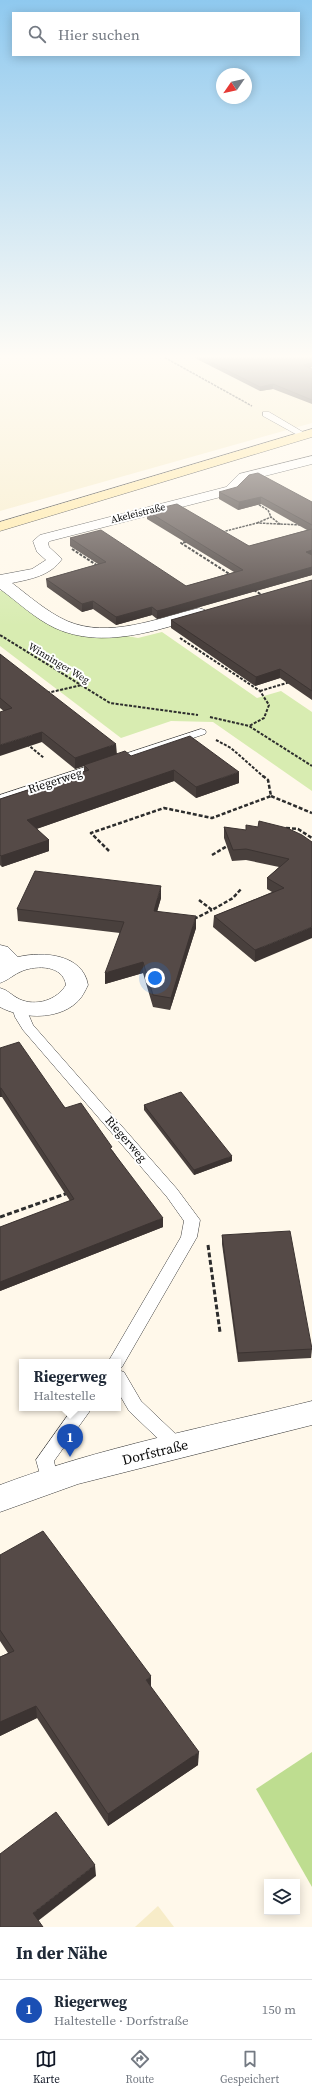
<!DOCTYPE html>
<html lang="de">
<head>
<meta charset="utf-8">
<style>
	:root { --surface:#fff; --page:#f6f6f7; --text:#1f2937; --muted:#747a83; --line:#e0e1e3; --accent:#111827 }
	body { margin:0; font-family:"Source Serif 4",serif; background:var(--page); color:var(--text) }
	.controls { position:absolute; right:12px; bottom:12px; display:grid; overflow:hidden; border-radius:0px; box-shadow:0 2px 10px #0003 }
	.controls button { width:36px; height:36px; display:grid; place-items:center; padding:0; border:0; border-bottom:1px solid var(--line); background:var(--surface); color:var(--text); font:20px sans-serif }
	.compass { position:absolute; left:216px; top:68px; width:36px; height:36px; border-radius:50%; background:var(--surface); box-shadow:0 2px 10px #0003; rotate:236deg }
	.you { position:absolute; left:155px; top:978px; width:14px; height:14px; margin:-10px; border:3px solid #fff; border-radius:50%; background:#1a73e8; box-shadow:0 0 0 6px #1a73e833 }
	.badge { display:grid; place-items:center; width:26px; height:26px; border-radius:50%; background:var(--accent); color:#fff; font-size:13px; font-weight:700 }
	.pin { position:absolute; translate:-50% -33px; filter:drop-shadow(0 1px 2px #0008) }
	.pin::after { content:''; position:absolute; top:21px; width:14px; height:12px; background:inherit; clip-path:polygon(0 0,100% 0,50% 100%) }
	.popup { position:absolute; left:19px; top:1359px; width:102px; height:52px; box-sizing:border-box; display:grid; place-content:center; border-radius:0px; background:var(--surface); filter:drop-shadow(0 1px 3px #0005); font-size:13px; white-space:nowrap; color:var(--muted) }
	.popup b { font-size:15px; color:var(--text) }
	.popup::after { content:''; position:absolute; left:50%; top:100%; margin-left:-8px; border:8px solid transparent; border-top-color:var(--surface) }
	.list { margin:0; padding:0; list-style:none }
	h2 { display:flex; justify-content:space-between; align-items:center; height:52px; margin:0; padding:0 16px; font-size:17px }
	h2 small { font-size:13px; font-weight:400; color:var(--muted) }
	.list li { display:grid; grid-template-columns:26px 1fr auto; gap:12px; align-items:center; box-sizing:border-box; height:60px; padding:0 16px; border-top:1px solid var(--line) }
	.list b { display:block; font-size:15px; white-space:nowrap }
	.list p { margin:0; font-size:13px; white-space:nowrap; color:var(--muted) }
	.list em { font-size:13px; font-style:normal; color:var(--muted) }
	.icon { flex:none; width:22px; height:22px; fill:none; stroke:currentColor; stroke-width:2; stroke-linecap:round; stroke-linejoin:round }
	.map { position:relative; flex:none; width:312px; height:1927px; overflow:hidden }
	.search { position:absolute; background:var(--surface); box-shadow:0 2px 10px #0003; left:12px; right:12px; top:12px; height:44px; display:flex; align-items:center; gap:10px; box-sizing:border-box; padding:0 14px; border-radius:0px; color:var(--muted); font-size:15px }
	.sheet { height:112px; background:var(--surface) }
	nav { display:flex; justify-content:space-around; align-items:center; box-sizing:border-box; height:56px; border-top:1px solid var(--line); background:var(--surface); font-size:11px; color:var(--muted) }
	nav a { display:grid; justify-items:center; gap:2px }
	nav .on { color:var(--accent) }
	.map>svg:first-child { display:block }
	.farmland { fill:#f7ecc8 }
	.green { fill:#d8ecb1 }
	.forest { fill:#bedd90 }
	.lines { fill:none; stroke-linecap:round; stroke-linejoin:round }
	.service-casing { stroke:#3e3e3e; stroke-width:1 }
	.minor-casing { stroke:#3e3e3e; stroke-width:1 }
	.secondary-casing { stroke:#2d2d2d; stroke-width:1 }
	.path-far3 { stroke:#2d2d2d; stroke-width:1.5; stroke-dasharray:2.5 1; stroke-linecap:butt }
	.path-far2 { stroke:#2d2d2d; stroke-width:2; stroke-dasharray:3 1.5; stroke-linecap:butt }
	.path-far1 { stroke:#2d2d2d; stroke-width:2.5; stroke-dasharray:4 2; stroke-linecap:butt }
	.path { stroke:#2d2d2d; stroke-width:3; stroke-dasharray:5 2.5; stroke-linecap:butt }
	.service { fill:#fff; fill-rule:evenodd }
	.minor { fill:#fff; fill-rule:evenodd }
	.secondary { fill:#ffe8a5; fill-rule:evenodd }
	.wall { fill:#49403d }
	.shaded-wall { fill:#3c3432 }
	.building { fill:#554a47; stroke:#3c3432 }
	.labels { text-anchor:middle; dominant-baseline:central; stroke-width:4; stroke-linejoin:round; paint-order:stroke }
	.far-street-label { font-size:10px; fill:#0b0b0b; stroke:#fff }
	.street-label { font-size:12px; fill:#0b0b0b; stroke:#fff }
	.near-street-label { font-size:14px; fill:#0b0b0b; stroke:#fff }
</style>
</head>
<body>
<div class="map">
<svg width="312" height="1927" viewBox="0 0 312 1927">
	<rect width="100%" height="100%" fill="#fff8ea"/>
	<!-- farmland -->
	<g class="farmland">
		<path d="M 0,356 L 312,356 L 312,423 L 0,511 Z"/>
		<path d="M 158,1906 L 174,1927 L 135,1927 Z"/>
	</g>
	<!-- green -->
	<path class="green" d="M 3,590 L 47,623 L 102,637 L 127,636 L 138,638 L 162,632 L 257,698 L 281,691 L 312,712 L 312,791 L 213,722 L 171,721 L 121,738 L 0,646 L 0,591 Z"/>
	<!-- forest -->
	<path class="forest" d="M 312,1752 L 312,1887 L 256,1789 Z"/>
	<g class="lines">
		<defs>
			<g id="service">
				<path d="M 263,412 L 269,412 L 308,435 L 301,437 L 263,416 Z"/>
				<path d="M 201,729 L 205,730 L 206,732 L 205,734 L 0,802 L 0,795 Z"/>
				<path d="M 19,1003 L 24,1004 L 33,1025 L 177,1189 L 200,1220 L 197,1237 L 122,1367 L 118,1368 L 118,1362 L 108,1362 L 181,1237 L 184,1221 L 167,1197 L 23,1030 L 15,1017 L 12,1007 L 14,1004 Z"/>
				<path d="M 118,1370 L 124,1372 L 141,1401 L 183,1441 L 186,1446 L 183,1451 L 177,1453 L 171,1451 L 129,1411 L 118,1392 Z"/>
				<path d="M 73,1408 L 92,1408 L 54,1461 L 58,1480 L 55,1485 L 49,1488 L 43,1485 L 36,1460 Z"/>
			</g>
			<g id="minor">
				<path d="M 312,456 L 312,464 L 249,480 L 236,493 L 50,541 L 48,543 L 49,547 L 62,559 C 50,576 31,579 12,583 C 29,596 47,612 67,621 C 109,639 158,618 199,608 L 205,610 L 207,613 L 205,616 C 158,630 103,650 55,628 C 34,618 18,602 0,589 L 0,575 L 32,569 L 46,560 L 37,552 L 33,541 L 40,535 L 226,487 L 239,474 Z"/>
				<path d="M 0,945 L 8,947 L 18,957 C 43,951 83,954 88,985 C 85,991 82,998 76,1003 C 57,1020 22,1019 0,1007 L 0,988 C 8,990 11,995 19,999 C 36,1007 57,1000 66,985 C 63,965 37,965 22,971 C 14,974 9,980 0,983 Z"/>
				<path d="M 312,1401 L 312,1425 L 78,1484 L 0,1512 L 0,1485 C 101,1447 208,1427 312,1401 Z"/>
			</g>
			<path id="secondary" d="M 312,429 L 312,437 L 0,531 L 0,522 Z"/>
		</defs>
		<!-- service casing -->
		<use href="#service" class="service-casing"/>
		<!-- minor casing -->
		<use href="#minor" class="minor-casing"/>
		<!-- secondary casing -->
		<use href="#secondary" class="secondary-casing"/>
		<!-- path-far3 -->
		<g class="path-far3">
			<path d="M 162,356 L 252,406"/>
			<path d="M 256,503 L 268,510 L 271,517"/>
			<path d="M 257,523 L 271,517 L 281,525"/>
			<path d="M 222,532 L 257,523 L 302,525"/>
		</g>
		<!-- path-far2 -->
		<g class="path-far2">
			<path d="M 186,542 L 181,543 L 231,575"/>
			<path d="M 72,549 L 98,566"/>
			<path d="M 254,590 L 262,595"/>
			<path d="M 0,635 L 110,703 L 198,715"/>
			<path d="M 180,638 L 260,691 L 269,705 L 264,718 L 249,726"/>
			<path d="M 260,691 L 290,682"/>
			<path d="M 47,693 L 82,685"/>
			<path d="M 210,717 L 249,726 L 312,766"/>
			<path d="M 216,740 L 231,748 L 264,777"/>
			<path d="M 27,744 L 44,758"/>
		</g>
		<!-- path-far1 -->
		<g class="path-far1">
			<path d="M 271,796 L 312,813"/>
			<path d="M 286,828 L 298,829 L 312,838"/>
			<path d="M 109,851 L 91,833 L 164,808 L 212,818 L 271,796 L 268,780 L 263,776"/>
			<path d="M 212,855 L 229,845"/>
			<path d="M 199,900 L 212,910 L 233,898 L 241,889"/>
			<path d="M 194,919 L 212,910"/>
		</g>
		<!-- path -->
		<g class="path">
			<path d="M 0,1217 L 68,1193"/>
			<path d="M 208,1245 L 220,1332"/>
		</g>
		<!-- service -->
		<use href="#service" class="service"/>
		<!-- minor -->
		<use href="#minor" class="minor"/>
		<!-- secondary -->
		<use href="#secondary" class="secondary"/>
	</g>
	<!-- wall -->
	<g class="wall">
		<path d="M 191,356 L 312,356 L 312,367 L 310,368 L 312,369 L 312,404 L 273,389 L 260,391 Z"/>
		<path d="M 219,492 L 312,502 L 312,575 L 165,617 L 157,619 L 152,615 L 116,625 L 93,609 L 82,612 L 47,587 L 46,579 L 98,564 L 70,546 L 70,538 L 186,586 L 234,572 L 147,519 L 147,511 L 249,546 L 307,530 L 261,504 L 238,510 L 219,499 Z"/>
		<path d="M 312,580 L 312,700 L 280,678 L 255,686 L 171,628 L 171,620 Z"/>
		<path d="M 0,654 L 117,754 L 131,756 L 239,783 L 196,798 L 174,781 L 36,829 L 49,840 L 49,851 L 2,867 L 0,865 L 0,799 L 84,771 L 84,766 L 75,769 L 0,708 Z"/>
		<path d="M 224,827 L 312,842 L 255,962 L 213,927 L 214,916 L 272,892 L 267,889 L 267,878 L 279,867 L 246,860 L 232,861 L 224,838 Z"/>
		<path d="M 161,898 L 157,911 L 196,928 L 170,1010 L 153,1007 L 143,973 L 105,984 L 120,933 L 18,921 L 17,909 Z"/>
		<path d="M 0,1048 L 113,1151 L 163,1227 L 0,1291 L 0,1227 L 70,1201 L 2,1097 L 0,1097 Z"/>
		<path d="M 144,1105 L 232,1161 L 194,1175 L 144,1110 Z"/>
		<path d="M 222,1235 L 312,1349 L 311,1358 L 238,1362 L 222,1244 Z"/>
		<path d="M 0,1555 L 151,1687 L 198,1765 L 108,1826 L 37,1718 L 0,1736 L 0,1657 L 8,1653 L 0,1641 Z"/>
	</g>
	<!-- shaded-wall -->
	<g class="shaded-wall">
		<path d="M 312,363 L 312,367 L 302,369 L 303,365 Z"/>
		<path d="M 273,384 L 273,389 L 260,391 L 260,387 Z"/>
		<path d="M 261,497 L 261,504 L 238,510 L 239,502 Z"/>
		<path d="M 312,550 L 312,558 L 306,552 Z"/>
		<path d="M 312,567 L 312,575 L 157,619 L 157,611 Z"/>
		<path d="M 93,601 L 93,609 L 82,612 L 82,604 Z"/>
		<path d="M 152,607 L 152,615 L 116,625 L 116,617 Z"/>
		<path d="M 280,669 L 280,678 L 255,686 L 256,677 Z"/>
		<path d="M 42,732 L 42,742 L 0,756 L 0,745 Z"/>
		<path d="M 116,744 L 117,755 L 84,765 L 84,766 L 75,769 L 75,758 Z"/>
		<path d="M 174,770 L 174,781 L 28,832 L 27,820 Z"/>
		<path d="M 239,772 L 239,783 L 196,798 L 196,787 Z"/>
		<path d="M 49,840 L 49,851 L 2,867 L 1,856 Z"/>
		<path d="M 161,886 L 161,898 L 154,923 L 154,911 Z"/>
		<path d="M 196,916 L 196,928 L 170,1010 L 171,998 Z"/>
		<path d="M 312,927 L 312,938 L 255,962 L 255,950 Z"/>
		<path d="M 143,962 L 143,973 L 105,984 L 105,973 Z"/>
		<path d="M 0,1088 L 1,1088 L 2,1097 L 0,1097 Z"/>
		<path d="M 232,1156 L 232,1161 L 194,1175 L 194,1170 Z"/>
		<path d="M 163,1218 L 163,1227 L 0,1291 L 0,1282 Z"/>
		<path d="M 151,1676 L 151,1689 L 146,1680 Z"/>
		<path d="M 36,1706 L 37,1718 L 0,1736 L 0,1722 Z"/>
		<path d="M 199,1752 L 198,1765 L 108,1826 L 108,1814 Z"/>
		<path d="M 95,1865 L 96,1876 L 34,1924 L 33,1913 Z"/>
	</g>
	<!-- building -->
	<g class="building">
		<path d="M 199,356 L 312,356 L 312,363 L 303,365 L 312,369 L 312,400 L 273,384 L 260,387 Z"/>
		<path d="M 258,473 L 312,502 L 312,525 L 261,497 L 239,502 L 219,492 L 237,487 L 249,475 Z"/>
		<path d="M 177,504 L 249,546 L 312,529 L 312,550 L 306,552 L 312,555 L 312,567 L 165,609 L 157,611 L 152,607 L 116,617 L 93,601 L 82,604 L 46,579 L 106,562 L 70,538 L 101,530 L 186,586 L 243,570 L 147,511 Z"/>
		<path d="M 312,580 L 312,691 L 280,669 L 256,677 L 171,620 Z"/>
		<path d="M 0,654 L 116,744 L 75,758 L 42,732 L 0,745 L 0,712 L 12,708 L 0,698 Z"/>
		<path d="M 190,736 L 239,772 L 196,787 L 174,770 L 27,820 L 49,840 L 1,856 L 0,855 L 0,799 L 89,770 L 84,765 L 125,751 L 131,756 Z"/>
		<path d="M 259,821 L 287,828 L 302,835 L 312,842 L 312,927 L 255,950 L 214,916 L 284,888 L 267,878 L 289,859 L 246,849 L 233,850 L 224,827 L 246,830 L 246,825 L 258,827 Z"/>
		<path d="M 35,871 L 161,886 L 154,911 L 196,916 L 171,998 L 153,995 L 143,962 L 105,973 L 124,922 L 17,909 Z"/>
		<path d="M 19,1042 L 65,1108 L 81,1103 L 112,1147 L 110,1148 L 163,1218 L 0,1282 L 0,1227 L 74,1199 L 1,1088 L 0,1088 L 0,1048 Z"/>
		<path d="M 181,1092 L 232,1156 L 194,1170 L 144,1105 Z"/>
		<path d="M 290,1231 L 312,1349 L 238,1353 L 222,1235 Z"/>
		<path d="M 43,1531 L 151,1676 L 146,1680 L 199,1752 L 108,1814 L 36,1706 L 0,1722 L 0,1657 L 14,1651 L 0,1630 L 0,1555 Z"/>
		<path d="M 56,1812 L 95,1865 L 33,1913 L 43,1927 L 0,1927 L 0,1854 Z"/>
	</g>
	<!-- sky -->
	<linearGradient id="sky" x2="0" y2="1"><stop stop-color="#8fc9ef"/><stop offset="0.57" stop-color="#fffcf6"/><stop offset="1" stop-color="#fffcf6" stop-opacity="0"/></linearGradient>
	<rect width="312" height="626" fill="url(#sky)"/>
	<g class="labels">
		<!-- far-street labels -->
		<g class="far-street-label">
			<text transform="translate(138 513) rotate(-14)">Akeleistraße</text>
			<text transform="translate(59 663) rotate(31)">Winninger Weg</text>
		</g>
		<!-- street labels -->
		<g class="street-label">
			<text transform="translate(55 781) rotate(-18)">Riegerweg</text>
			<text transform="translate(126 1139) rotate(49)">Riegerweg</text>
		</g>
		<!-- near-street labels -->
		<g class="near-street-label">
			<text transform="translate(155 1452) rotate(-14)">Dorfstraße</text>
		</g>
	</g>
</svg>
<div class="controls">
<button><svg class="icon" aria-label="layers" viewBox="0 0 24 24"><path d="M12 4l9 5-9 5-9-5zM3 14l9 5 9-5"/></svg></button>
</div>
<svg class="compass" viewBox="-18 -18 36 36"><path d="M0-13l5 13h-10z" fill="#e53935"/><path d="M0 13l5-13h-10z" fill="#747a83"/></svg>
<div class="you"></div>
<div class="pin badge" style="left:70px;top:1457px;background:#1a4fb4">1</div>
<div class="popup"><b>Riegerweg</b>Haltestelle</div>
<div class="search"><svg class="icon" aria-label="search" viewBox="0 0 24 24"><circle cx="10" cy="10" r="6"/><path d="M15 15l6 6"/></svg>Hier suchen</div>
</div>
<section class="sheet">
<h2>In der Nähe<small></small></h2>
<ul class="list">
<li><span class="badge" style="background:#1a4fb4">1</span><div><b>Riegerweg</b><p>Haltestelle · Dorfstraße</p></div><em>150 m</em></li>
</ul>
</section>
<nav>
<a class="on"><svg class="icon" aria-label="map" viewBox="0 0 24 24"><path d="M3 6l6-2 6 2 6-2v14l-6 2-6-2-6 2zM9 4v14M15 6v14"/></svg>Karte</a>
<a><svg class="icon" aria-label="directions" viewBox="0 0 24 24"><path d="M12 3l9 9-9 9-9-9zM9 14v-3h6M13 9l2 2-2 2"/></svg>Route</a>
<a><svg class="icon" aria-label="saved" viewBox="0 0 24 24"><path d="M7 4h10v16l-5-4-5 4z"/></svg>Gespeichert</a>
</nav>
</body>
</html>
